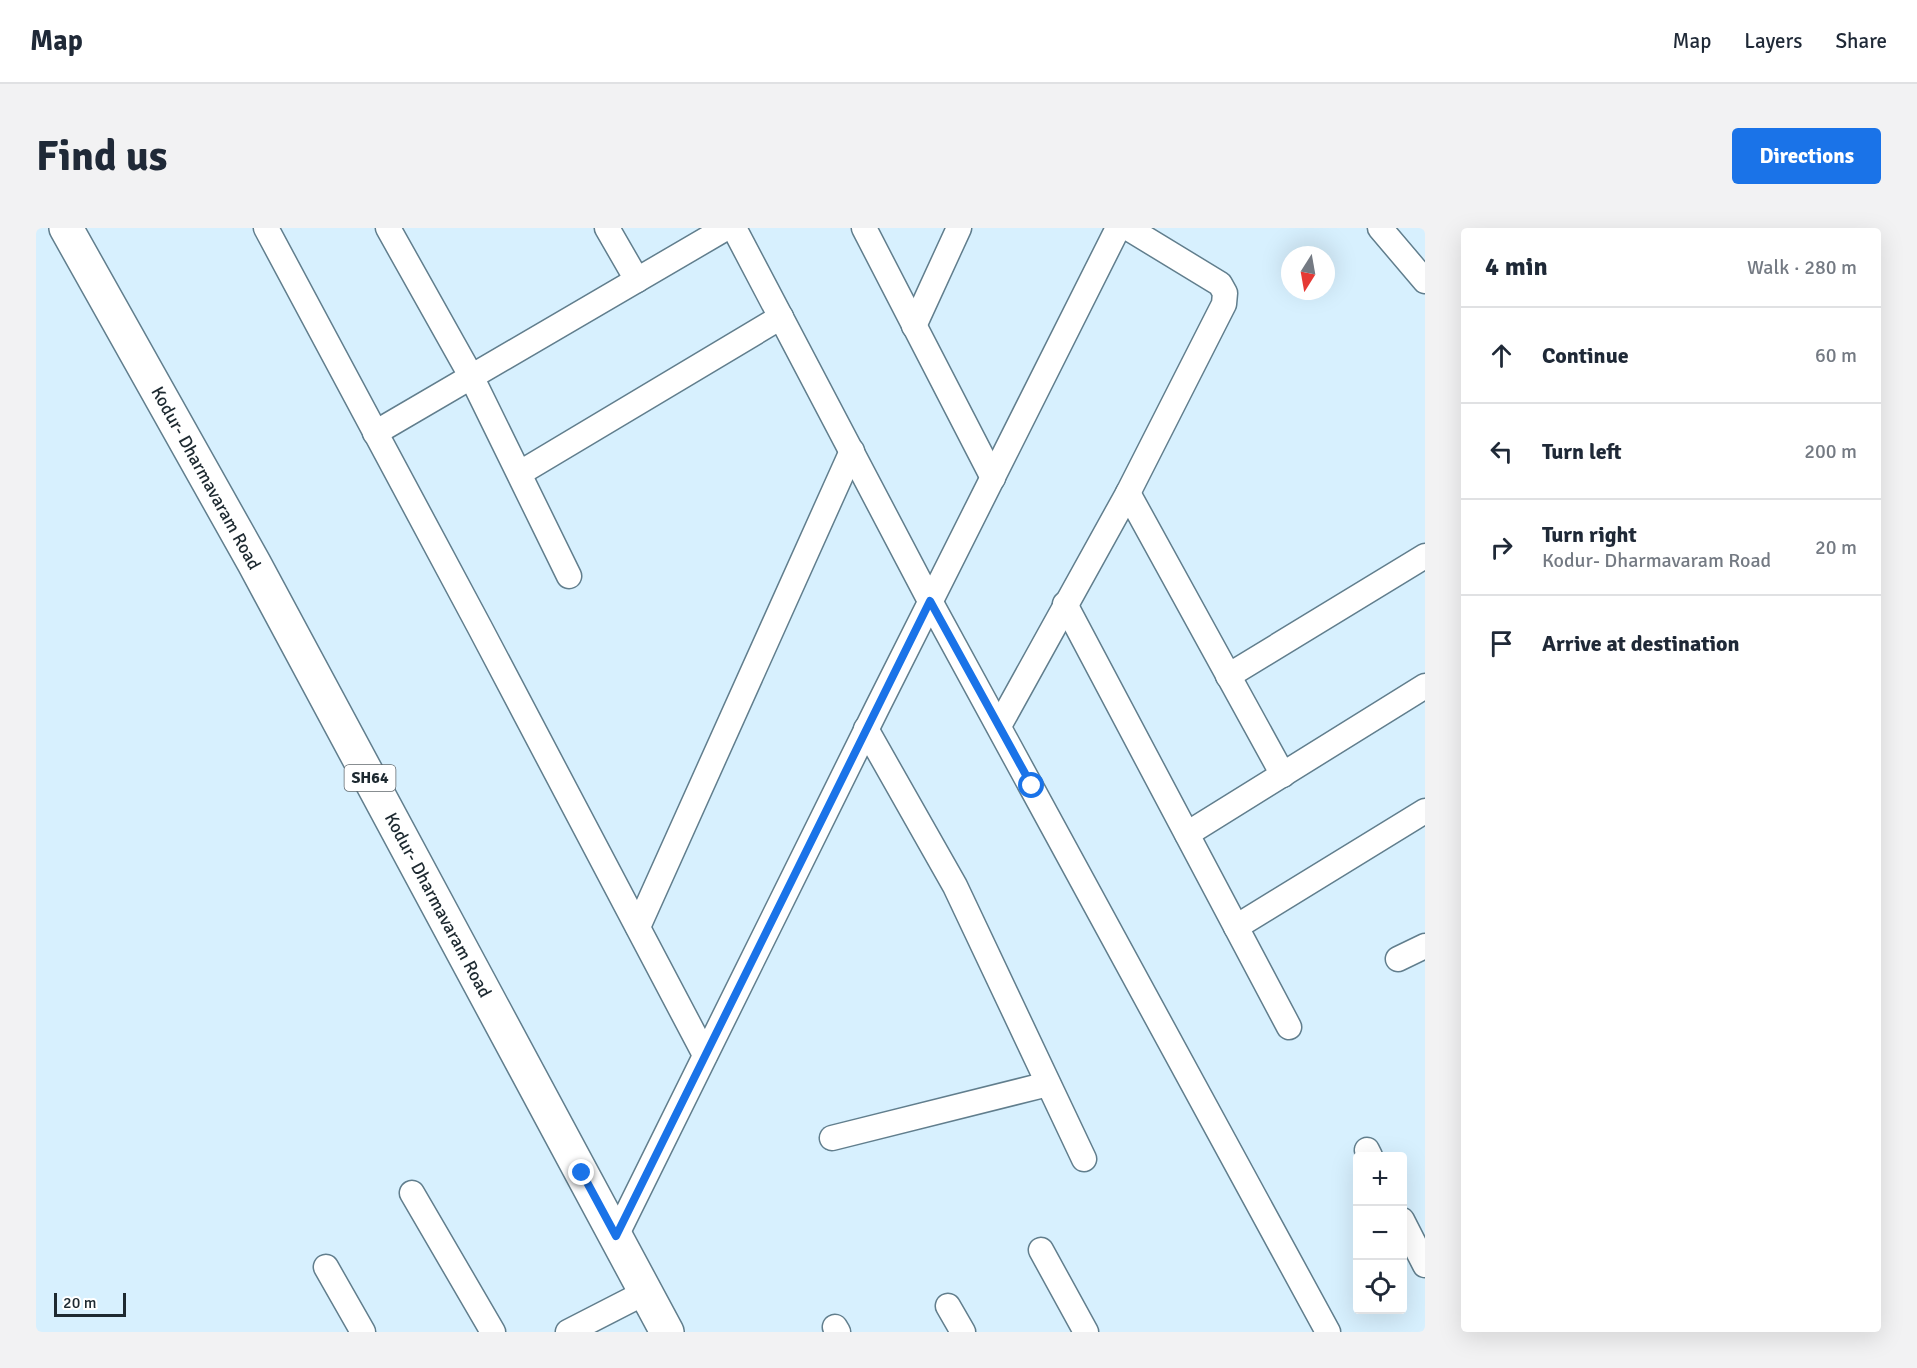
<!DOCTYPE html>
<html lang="en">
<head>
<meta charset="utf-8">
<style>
	:root { --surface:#fff; --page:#f2f2f3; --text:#1f2937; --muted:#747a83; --line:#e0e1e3; --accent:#1a73e8 }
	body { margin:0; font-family:Signika,sans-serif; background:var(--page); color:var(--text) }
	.controls { position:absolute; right:18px; bottom:18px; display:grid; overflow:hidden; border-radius:6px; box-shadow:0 6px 24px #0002 }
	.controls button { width:54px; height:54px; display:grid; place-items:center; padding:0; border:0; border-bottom:2px solid var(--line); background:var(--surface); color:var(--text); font:30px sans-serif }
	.compass { position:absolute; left:1245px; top:18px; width:54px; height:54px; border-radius:50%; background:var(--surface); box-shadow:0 6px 24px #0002; rotate:191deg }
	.scale { position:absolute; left:18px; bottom:15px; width:72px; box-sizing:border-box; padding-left:6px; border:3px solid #1d2930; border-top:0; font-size:16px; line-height:21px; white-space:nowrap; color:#1d2930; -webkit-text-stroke:4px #fff; paint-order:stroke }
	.stop { position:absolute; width:18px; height:18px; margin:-14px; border:4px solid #1a73e8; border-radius:50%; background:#fff }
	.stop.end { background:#1a73e8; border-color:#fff; box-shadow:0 2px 6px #0008 }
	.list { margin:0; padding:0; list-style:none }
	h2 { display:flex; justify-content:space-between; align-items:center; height:78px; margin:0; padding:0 24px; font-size:26px }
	h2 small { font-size:20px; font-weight:400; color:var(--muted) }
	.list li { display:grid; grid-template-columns:39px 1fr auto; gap:18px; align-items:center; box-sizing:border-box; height:96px; padding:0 24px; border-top:2px solid var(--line) }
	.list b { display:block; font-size:22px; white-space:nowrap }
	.list p { margin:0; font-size:20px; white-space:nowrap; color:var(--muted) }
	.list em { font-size:20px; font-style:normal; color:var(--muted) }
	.icon { flex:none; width:33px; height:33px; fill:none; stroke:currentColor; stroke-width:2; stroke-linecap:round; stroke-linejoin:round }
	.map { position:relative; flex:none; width:1389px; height:1104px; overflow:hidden; border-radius:6px }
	header { display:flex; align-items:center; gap:36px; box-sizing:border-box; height:84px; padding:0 30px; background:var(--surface); border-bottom:2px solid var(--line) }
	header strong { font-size:28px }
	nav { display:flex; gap:33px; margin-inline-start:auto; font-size:21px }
	.intro { display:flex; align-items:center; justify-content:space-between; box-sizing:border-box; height:144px; padding:0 36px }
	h1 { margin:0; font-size:42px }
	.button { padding:15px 27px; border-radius:6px; background:var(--accent); color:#fff; font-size:21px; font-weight:700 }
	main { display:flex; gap:36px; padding:0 36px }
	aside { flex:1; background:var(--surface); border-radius:6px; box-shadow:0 6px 24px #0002 }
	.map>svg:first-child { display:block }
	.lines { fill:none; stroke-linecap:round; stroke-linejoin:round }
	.street-casing { stroke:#617e8d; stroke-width:27 }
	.primary-casing { stroke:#617e8d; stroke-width:36 }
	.street { stroke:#fff; stroke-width:24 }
	.primary { stroke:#fff; stroke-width:33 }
	.route { stroke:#1a73e8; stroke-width:8 }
	.labels { text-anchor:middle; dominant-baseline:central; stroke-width:4.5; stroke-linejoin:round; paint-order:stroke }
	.shield { fill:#fff; stroke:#61696e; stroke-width:1.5 }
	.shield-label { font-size:16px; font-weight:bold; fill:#1d2930 }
	.street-label { font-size:18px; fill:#1d2930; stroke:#fff }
</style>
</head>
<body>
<header>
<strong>Map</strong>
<nav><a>Map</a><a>Layers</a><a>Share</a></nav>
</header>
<div class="intro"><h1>Find us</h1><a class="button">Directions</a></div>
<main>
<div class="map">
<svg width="1389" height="1104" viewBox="0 0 1389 1104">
	<rect width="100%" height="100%" fill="#d7f0fe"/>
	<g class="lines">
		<defs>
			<g id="street">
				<path d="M 230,0 L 443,398 L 669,827"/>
				<path d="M 352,0 L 435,148 L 533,348"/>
				<path d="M 571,0 L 601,52"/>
				<path d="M 698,0 L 894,373 L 1292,1104"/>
				<path d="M 828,0 L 957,250"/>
				<path d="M 1344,0 L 1389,53"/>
				<path d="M 878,98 L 923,0"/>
				<path d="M 339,205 L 690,0"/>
				<path d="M 484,245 L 745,89"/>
				<path d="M 1092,265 L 1247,547"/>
				<path d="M 1029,376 L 1253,799"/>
				<path d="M 1192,448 L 1389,328"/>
				<path d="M 963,498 L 1092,265 L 1188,76 L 1189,65 L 1184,56 L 1092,0"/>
				<path d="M 830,501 L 919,658 L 1048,931"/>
				<path d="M 1151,606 L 1389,458"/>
				<path d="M 602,699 L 816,223"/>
				<path d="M 1200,699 L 1389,583"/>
				<path d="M 1362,731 L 1389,718"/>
				<path d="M 796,910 L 1012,856"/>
				<path d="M 1331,922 L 1334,928"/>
				<path d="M 376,965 L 457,1104"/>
				<path d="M 1366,992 L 1389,1037"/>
				<path d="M 580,1008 L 841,480 L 1082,0"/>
				<path d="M 1005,1022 L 1050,1104"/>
				<path d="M 290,1039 L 327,1104"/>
				<path d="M 912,1078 L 927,1104"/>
				<path d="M 799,1099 L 802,1104"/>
				<path d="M 532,1104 L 610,1064"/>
			</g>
			<path id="primary" d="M 30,0 L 218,335 L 631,1104"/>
		</defs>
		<!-- street casing -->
		<use href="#street" class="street-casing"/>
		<!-- primary casing -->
		<use href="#primary" class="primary-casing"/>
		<!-- street -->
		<use href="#street" class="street"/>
		<!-- primary -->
		<use href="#primary" class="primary"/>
	</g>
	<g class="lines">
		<!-- route -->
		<path class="route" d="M 546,945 L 580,1008 L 894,373 L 996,558"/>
	</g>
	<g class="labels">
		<!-- shield labels -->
		<rect class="shield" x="308.5" y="537" width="51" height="26" rx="4.5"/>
		<g class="shield-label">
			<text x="334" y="550">SH64</text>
		</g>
		<!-- street labels -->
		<g class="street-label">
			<text transform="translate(170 250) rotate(61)">Kodur- Dharmavaram Road</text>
			<text transform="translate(402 677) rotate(62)">Kodur- Dharmavaram Road</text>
		</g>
	</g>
</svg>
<div class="controls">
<button>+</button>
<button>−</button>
<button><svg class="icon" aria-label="locate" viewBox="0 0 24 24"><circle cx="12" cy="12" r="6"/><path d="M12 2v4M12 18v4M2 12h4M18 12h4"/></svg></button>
</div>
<svg class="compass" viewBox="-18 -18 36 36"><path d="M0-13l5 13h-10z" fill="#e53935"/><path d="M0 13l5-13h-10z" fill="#747a83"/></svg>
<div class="scale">20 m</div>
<div class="stop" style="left:996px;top:558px"></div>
<div class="stop end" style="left:546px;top:945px"></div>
</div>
<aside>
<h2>4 min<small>Walk · 280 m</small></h2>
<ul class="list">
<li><svg class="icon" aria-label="ahead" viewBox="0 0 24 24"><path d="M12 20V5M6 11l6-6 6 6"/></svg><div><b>Continue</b></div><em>60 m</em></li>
<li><svg class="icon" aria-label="left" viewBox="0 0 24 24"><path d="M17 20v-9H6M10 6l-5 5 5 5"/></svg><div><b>Turn left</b></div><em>200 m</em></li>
<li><svg class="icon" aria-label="right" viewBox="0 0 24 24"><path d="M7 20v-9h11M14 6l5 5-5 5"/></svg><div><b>Turn right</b><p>Kodur- Dharmavaram Road</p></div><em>20 m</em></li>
<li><svg class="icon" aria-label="arrive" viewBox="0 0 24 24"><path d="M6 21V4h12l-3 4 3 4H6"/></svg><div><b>Arrive at destination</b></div></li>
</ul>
</aside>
</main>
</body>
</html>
